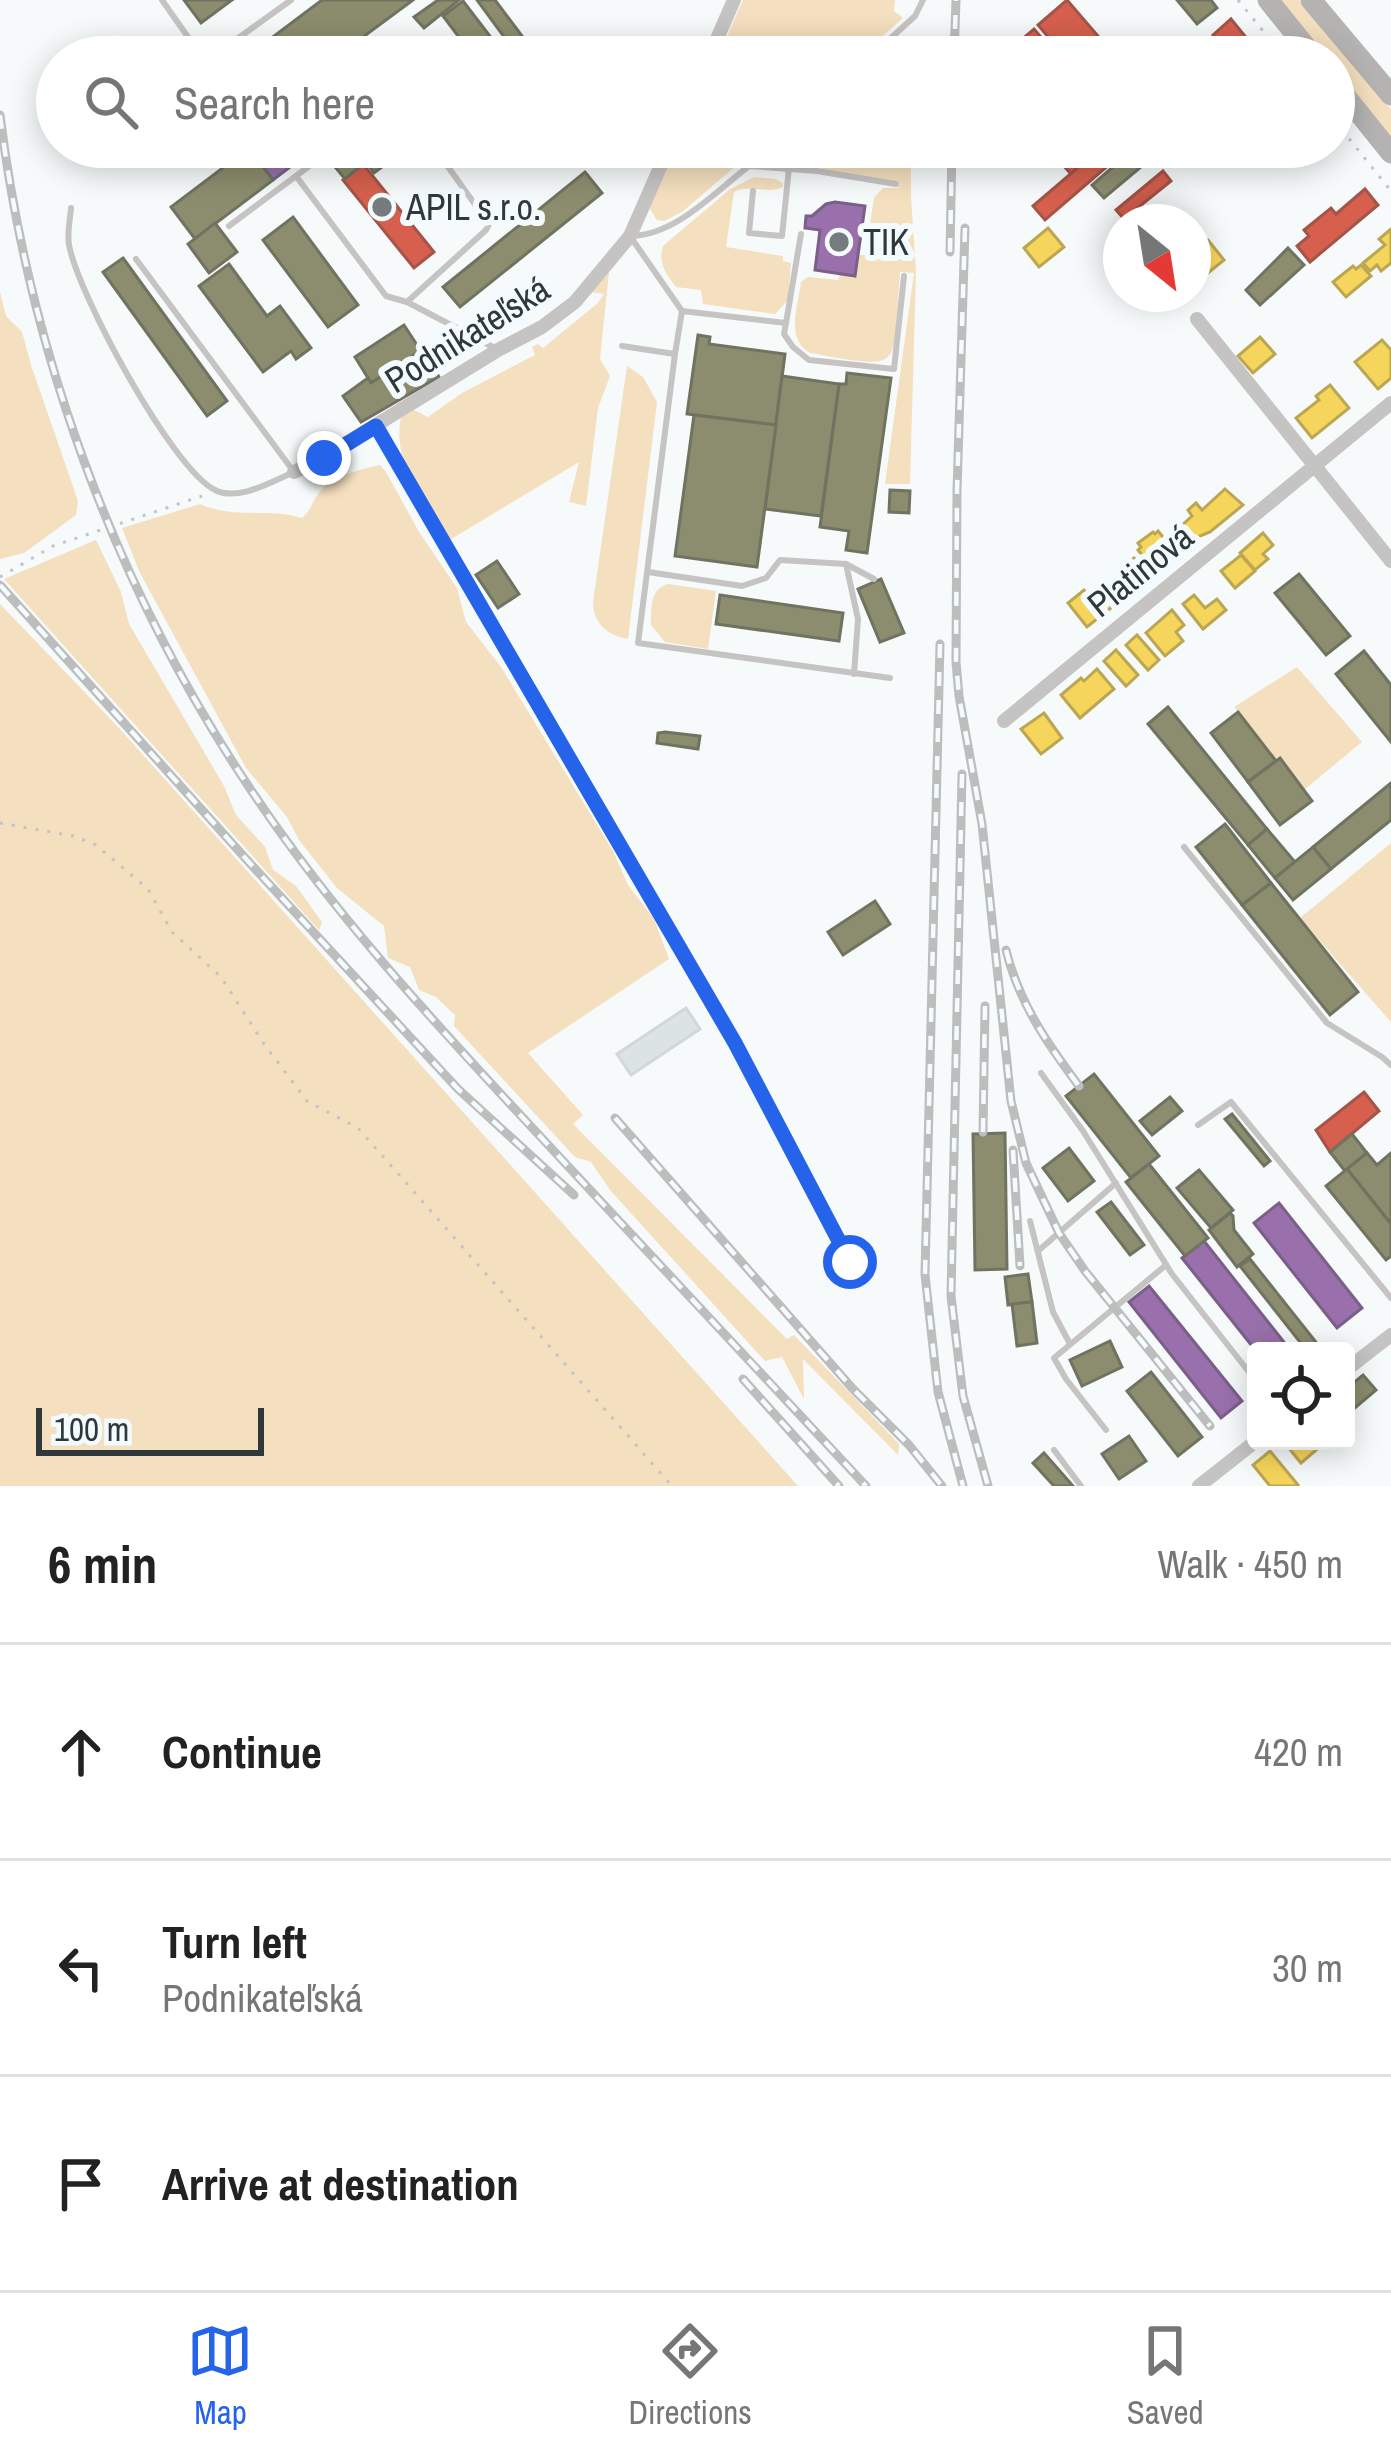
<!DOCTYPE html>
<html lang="en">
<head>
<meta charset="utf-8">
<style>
	:root { --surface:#fff; --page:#f2f2f2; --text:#222; --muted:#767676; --line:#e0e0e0; --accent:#2563eb }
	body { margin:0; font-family:"Archivo Narrow",sans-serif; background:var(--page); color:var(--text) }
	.controls { position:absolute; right:36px; bottom:36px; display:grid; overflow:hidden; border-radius:12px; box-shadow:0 6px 30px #0003 }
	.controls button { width:108px; height:108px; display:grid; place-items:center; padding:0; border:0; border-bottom:3px solid var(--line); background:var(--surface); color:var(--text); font:60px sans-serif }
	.compass { position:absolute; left:1103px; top:204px; width:108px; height:108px; border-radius:50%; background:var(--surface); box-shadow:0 6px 30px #0003; rotate:150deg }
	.scale { position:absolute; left:36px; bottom:30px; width:228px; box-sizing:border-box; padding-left:12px; border:6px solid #30383b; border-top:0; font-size:33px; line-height:42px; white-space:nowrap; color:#30383b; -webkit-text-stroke:9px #f3fbfe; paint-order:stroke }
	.stop { position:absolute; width:36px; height:36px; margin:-27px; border:9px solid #2563eb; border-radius:50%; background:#fff }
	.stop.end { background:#2563eb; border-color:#fff; box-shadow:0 3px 12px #0008 }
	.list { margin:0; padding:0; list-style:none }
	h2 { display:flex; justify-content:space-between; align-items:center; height:156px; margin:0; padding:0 48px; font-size:51px }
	h2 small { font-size:39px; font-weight:400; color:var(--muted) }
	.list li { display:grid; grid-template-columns:78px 1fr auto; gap:36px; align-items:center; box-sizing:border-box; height:216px; padding:0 48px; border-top:3px solid var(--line) }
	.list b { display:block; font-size:45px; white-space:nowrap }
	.list p { margin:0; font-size:39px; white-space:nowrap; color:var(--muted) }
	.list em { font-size:39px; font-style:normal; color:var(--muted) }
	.icon { flex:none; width:66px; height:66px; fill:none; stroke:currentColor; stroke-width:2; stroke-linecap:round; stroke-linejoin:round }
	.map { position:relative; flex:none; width:1391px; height:1486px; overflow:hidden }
	.search { position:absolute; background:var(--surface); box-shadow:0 6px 30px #0003; left:36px; right:36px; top:36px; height:132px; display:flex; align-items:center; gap:30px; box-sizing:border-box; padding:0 42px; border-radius:66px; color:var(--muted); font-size:45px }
	.sheet { height:804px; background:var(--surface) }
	nav { display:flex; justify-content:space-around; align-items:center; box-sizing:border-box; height:168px; border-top:3px solid var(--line); background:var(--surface); font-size:33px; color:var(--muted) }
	nav a { display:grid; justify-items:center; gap:6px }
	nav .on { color:var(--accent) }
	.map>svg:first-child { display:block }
	.green { fill:#f4dfbe }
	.homes { fill:#f6d55c; stroke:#bba652; stroke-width:3 }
	.shops { fill:#d6604d; stroke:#a45448; stroke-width:3 }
	.offices { fill:#9970ab; stroke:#7a5f89; stroke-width:3 }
	.industry { fill:#8c8c6e; stroke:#70735f; stroke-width:3 }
	.building { fill:#dce3e5; stroke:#d2d7d9; stroke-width:3 }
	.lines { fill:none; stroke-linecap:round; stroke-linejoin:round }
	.path { stroke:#c3c4c3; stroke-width:3; stroke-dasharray:3 9; stroke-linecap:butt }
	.lane { stroke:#c6c4c3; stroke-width:6 }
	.street { stroke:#c6c4c3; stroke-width:14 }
	.primary { stroke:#b4b3b1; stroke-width:21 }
	.rail-casing { stroke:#bbbebd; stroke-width:9 }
	.rail { stroke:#f3fbfe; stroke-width:4.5; stroke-dasharray:14; stroke-linecap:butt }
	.route { stroke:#2563eb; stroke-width:15 }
	.poi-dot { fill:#757c7e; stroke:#f3fbfe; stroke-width:4.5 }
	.labels { text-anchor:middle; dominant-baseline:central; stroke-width:12; stroke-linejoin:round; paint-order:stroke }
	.poi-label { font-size:36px; fill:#30383b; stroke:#f3fbfe; text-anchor:start }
	.street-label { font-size:36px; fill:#30383b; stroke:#f3fbfe }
</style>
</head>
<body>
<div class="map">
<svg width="1391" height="1486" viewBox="0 0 1391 1486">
	<rect width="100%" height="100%" fill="#f6fafb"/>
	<!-- green -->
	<g class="green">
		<path d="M 743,0 L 895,0 L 894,11 L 903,18 L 859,57 L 718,57 Z"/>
		<path d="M 1278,0 L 1299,0 L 1391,109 L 1391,141 L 1334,69 L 1334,57 L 1324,57 Z"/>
		<path d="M 677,147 L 758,147 L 682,212 L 664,221 L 657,220 L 649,207 Z"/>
		<path d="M 826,147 L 911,147 L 911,196 L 916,272 L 910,484 L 885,484 L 914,273 L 900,272 L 895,340 C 893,348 893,353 885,359 C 873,367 826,355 810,353 C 785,339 798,306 801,282 L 808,277 L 838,280 L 840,274 L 858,255 L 865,255 L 874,198 L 883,188 L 898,188 L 899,182 L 822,169 Z"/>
		<path d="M 754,177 L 776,179 L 783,183 L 783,187 C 767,195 750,183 734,192 L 726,247 L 783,256 L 783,261 L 791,263 L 788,300 L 775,314 L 703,304 L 701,290 L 676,287 C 665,272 658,264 663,246 L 729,190 Z"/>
		<path d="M 609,272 L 600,359 L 610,376 L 598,408 L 586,506 L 569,502 L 579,462 L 448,541 C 427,506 391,461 401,418 L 414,410 L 428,417 L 462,393 L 535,355 L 532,347 L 538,344 L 543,348 L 598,303 L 604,294 L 592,292 Z"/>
		<path d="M 0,292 L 6,316 L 22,332 L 31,365 L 78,501 L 76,515 L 24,553 L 0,559 Z"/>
		<path d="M 627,366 L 643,377 L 657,402 L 628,639 C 609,636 593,624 593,602 Z"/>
		<path d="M 380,465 L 386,472 L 419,532 L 457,588 L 466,622 L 501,667 L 613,851 L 628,885 L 654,919 L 669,959 L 528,1053 L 583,1115 L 573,1124 L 787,1339 L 794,1335 L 899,1444 L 898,1455 L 803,1359 L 804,1399 L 782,1357 L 765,1361 L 610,1190 L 591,1162 L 575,1157 L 454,1026 L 455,1015 L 436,997 L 419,990 L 410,967 L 388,958 L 384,926 L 337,888 L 299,840 L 287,817 L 246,768 L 140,573 L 122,528 L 200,504 C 236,520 269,507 302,518 C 311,511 311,504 318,494 C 331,476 358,470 380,465 Z"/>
		<path d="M 96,540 L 121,592 L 129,624 L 224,786 L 236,815 L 265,847 L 273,870 L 296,886 L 322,922 L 319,930 L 4,579 Z"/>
		<path d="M 668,584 L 716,591 L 708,649 L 665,642 L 651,625 C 651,609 650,588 668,584 Z"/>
		<path d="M 0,604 L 118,727 L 798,1486 L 0,1486 Z"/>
		<path d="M 1297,667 L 1362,742 L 1304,790 L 1276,761 L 1234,707 Z"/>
		<path d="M 1391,843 L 1391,1022 L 1300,918 Z"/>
	</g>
	<!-- homes -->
	<g class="homes">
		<path d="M 1048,228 L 1064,247 L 1039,267 L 1024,248 Z"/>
		<path d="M 1391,229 L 1391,263 L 1381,271 L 1377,265 L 1370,271 L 1363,263 L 1385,245 L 1379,239 Z"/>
		<path d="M 1208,240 L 1224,260 L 1193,285 L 1193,252 Z"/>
		<path d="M 1361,265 L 1371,276 L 1346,297 L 1333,282 L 1353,266 L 1356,269 Z"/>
		<path d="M 1260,337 L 1275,354 L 1253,373 L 1238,356 Z"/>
		<path d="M 1382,340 L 1391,350 L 1391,378 L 1378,389 L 1355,362 Z"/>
		<path d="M 1330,385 L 1349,408 L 1312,438 L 1296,418 L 1319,400 L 1316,396 Z"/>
		<path d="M 1225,489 L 1243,505 L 1210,532 L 1193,539 L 1181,526 L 1192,516 L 1188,510 L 1196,503 L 1202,510 Z"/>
		<path d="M 1158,531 L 1175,551 L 1168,558 L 1170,561 L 1156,572 L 1138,550 L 1141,547 L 1138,543 L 1153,532 L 1155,534 Z"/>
		<path d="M 1263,533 L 1273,545 L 1263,554 L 1268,559 L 1255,570 L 1240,553 Z"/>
		<path d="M 1241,555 L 1255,571 L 1235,588 L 1221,571 Z"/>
		<path d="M 1134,558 L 1150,577 L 1139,586 L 1123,567 Z"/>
		<path d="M 1102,587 L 1116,604 L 1087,627 L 1068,603 L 1084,590 L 1090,597 Z"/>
		<path d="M 1194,595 L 1205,608 L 1217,599 L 1226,610 L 1203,629 L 1183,604 Z"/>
		<path d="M 1172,610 L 1184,625 L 1176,632 L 1183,641 L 1165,656 L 1146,633 Z"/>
		<path d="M 1137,635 L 1159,660 L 1148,670 L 1126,645 Z"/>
		<path d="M 1116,650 L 1138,675 L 1126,686 L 1104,661 Z"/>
		<path d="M 1097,669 L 1114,689 L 1080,718 L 1061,695 L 1081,678 L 1084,681 Z"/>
		<path d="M 1044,713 L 1062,738 L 1041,754 L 1021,729 Z"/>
		<path d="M 1283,1441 L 1319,1441 L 1322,1445 L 1301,1463 Z"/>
		<path d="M 1270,1451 L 1298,1485 L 1297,1486 L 1270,1486 L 1253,1465 Z"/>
	</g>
	<!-- shops -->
	<g class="shops">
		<path d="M 1067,0 L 1116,57 L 1065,57 L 1038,25 Z"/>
		<path d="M 1231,19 L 1249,41 L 1230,57 L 1198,57 L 1218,40 L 1213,35 Z"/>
		<path d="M 1034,29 L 1058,57 L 1004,57 L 1003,55 Z"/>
		<path d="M 1041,147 L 1078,148 L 1081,153 L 1070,162 L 1076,169 L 1071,174 L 1054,155 L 1045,152 Z"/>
		<path d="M 1102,147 L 1125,147 L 1125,151 L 1045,220 L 1033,206 Z"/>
		<path d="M 363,164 L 434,252 L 414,268 L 343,180 Z"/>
		<path d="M 1163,171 L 1171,181 L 1124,219 L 1116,210 Z"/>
		<path d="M 1365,189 L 1378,205 L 1310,262 L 1297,246 L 1309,236 L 1304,230 L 1331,208 L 1336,214 Z"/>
		<path d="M 1364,1092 L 1379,1111 L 1330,1152 L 1316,1130 Z"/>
	</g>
	<!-- offices -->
	<g class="offices">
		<path d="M 300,147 L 306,155 L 273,180 L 249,148 Z"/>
		<path d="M 835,202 L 865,206 L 855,276 L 815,270 L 820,230 L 805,228 L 806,216 L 812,216 L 826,204 Z"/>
		<path d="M 1279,1203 L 1362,1308 L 1337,1328 L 1254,1223 Z"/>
		<path d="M 1204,1241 L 1291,1351 L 1256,1351 L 1182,1258 Z"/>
		<path d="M 1149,1286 L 1242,1401 L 1221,1418 L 1129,1302 Z"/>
	</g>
	<!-- industry -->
	<g class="industry">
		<path d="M 184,0 L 232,0 L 201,23 Z"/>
		<path d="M 322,0 L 413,0 L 336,57 L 246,57 Z"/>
		<path d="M 438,0 L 459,0 L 424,28 L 414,17 Z"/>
		<path d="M 477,0 L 495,0 L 525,40 L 513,49 Z"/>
		<path d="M 1177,0 L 1211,0 L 1217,8 L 1197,24 Z"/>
		<path d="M 463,1 L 502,52 L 495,57 L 474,57 L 443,16 Z"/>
		<path d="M 355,147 L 409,147 L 374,173 Z"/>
		<path d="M 249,148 L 273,180 L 195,239 L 171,207 Z"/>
		<path d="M 353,152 L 363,164 L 345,179 L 335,167 Z"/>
		<path d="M 1130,152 L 1142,166 L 1104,198 L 1092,185 Z"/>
		<path d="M 585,172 L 602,193 L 460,307 L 443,287 Z"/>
		<path d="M 293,217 L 358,305 L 328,327 L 263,240 Z"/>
		<path d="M 215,223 L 237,252 L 209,273 L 188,244 Z"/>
		<path d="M 1288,248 L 1304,265 L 1260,305 L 1246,290 Z"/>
		<path d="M 123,258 L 227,401 L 207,416 L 103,272 Z"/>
		<path d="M 229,264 L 267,316 L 280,306 L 311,348 L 296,359 L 291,351 L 263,372 L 199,286 Z"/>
		<path d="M 404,325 L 421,351 L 371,383 L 355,357 Z"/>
		<path d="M 698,335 L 710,337 L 709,344 L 785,354 L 776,425 L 687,414 Z"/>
		<path d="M 423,349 L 439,377 L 361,422 L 343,396 L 368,378 L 371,383 Z"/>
		<path d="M 847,373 L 891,378 L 867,553 L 846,550 L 849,531 L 820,527 L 839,384 L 846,384 Z"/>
		<path d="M 782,376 L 839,384 L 821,516 L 765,509 Z"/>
		<path d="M 694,415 L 776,425 L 757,567 L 675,556 Z"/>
		<path d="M 890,490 L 910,491 L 909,513 L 889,512 Z"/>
		<path d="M 497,561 L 519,594 L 498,608 L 476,575 Z"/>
		<path d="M 1299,574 L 1350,636 L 1326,655 L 1275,593 Z"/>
		<path d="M 881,579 L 904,633 L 880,642 L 858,589 Z"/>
		<path d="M 720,595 L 843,613 L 839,641 L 716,624 Z"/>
		<path d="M 1364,651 L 1391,685 L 1391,742 L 1336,674 Z"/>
		<path d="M 1168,707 L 1267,829 L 1248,845 L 1148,724 Z"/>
		<path d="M 1238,712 L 1276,761 L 1248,782 L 1211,733 Z"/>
		<path d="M 665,732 L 700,736 L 698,749 L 657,743 L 658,733 Z"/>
		<path d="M 1280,758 L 1312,801 L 1280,825 L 1248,782 Z"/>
		<path d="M 1391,783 L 1391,820 L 1331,869 L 1313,847 Z"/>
		<path d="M 1225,824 L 1271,883 L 1242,905 L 1196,847 Z"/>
		<path d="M 1267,829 L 1295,862 L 1275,878 L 1248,845 Z"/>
		<path d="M 1313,847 L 1331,869 L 1293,900 L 1275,878 Z"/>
		<path d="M 1271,883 L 1358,992 L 1330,1015 L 1242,905 Z"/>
		<path d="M 875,901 L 890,924 L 843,955 L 828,932 Z"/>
		<path d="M 1094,1074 L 1159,1156 L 1131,1178 L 1066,1096 Z"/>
		<path d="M 1170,1097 L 1182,1111 L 1152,1135 L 1140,1121 Z"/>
		<path d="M 1232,1114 L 1270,1161 L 1264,1166 L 1225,1119 Z"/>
		<path d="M 1005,1133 L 1007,1269 L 975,1270 L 973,1134 Z"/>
		<path d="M 1352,1134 L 1367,1153 L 1345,1171 L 1330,1152 Z"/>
		<path d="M 1069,1148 L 1094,1181 L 1068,1201 L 1043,1168 Z"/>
		<path d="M 1367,1153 L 1377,1165 L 1391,1153 L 1391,1224 L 1347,1169 Z"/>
		<path d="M 1149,1164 L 1208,1238 L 1185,1256 L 1126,1182 Z"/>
		<path d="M 1347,1169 L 1391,1224 L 1391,1256 L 1386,1260 L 1326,1186 Z"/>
		<path d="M 1199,1170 L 1233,1210 L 1211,1228 L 1177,1188 Z"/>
		<path d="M 1111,1202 L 1144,1245 L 1130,1255 L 1097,1212 Z"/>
		<path d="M 1230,1213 L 1233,1216 L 1234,1230 L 1253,1254 L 1237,1267 L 1209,1230 Z"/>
		<path d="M 1250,1259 L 1323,1351 L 1307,1351 L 1240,1266 Z"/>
		<path d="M 1028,1274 L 1032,1302 L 1008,1305 L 1005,1277 Z"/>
		<path d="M 1032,1302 L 1037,1343 L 1017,1346 L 1012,1304 Z"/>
		<path d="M 1110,1341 L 1122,1367 L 1082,1386 L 1070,1360 Z"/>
		<path d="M 1151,1372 L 1202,1437 L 1178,1456 L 1127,1391 Z"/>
		<path d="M 1363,1375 L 1376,1390 L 1350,1412 L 1346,1408 L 1346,1389 Z"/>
		<path d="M 1129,1436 L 1146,1461 L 1119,1479 L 1102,1454 Z"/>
		<path d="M 1044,1453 L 1073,1486 L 1054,1486 L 1033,1463 Z"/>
	</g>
	<!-- building -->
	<path class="building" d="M 686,1008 L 700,1029 L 631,1075 L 617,1054 Z"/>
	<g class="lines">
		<!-- path -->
		<g class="path">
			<path d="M 1238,0 L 1284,57"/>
			<path d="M 1334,120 L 1391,191"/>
			<path d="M 0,577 L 53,546 L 202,496"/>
			<path d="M 0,823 L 74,836 L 96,845 L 148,889 L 172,932 L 221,977 L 264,1044 L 307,1101 L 358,1128 L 672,1486"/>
		</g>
		<!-- lane -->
		<g class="lane">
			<path d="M 162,0 L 202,57"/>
			<path d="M 212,57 L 291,0"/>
			<path d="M 870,57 L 915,16 L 923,0"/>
			<path d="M 334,147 L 296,176 L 386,296 L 407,302"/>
			<path d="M 464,147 L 448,159 L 446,164 L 489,224 L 486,230 L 407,302 L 495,348"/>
			<path d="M 749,166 L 764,147"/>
			<path d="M 753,191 L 749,233 L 782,236 L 789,168"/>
			<path d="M 71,208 C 70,220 67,234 69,245 C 78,294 172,469 215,490 C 238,502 273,481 294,472 L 136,259"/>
			<path d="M 229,226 L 296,176"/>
			<path d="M 630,236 C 675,236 715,192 749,166 L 817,171 L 896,184"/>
			<path d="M 632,239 L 682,311"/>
			<path d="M 786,323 L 801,234"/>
			<path d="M 622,346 L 675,354 L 682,311 L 786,323 L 784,334 L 793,347 L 809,360 L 894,369 L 904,276"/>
			<path d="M 675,354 L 638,643 L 890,678"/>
			<path d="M 376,426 L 735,1043 L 850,1262"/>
			<path d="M 846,564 L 874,579"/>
			<path d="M 648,572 L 742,586 L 766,578 L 780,560 L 846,564 L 858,619 L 854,674"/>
			<path d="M 1184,847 L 1327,1023 L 1382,1057 L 1391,1065"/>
			<path d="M 1041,1073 L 1083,1131 L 1172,1274 L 1256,1381"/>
			<path d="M 1198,1125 L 1231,1102 L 1391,1298"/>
			<path d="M 1030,1221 L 1053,1312 L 1070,1344"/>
			<path d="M 1038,1251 L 1116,1183"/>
			<path d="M 1106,1430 L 1066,1379 L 1054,1358 L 1166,1265"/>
			<path d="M 1054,1450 L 1081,1486"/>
		</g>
		<!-- street -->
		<g class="street">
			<path d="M 709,57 L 734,0"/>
			<path d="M 1197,319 L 1391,561"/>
			<path d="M 294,472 L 324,457 L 498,350 L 542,327 L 575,302 L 630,236 L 669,147"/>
			<path d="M 1004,721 L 1391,403"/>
			<path d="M 1346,1370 L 1391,1335"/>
			<path d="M 1199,1486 L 1256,1441"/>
		</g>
		<!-- primary -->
		<g class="primary">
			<path d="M 1268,0 L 1314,57"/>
			<path d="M 1311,0 L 1391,95"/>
			<path d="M 1334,82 L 1391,153"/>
		</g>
		<defs>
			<g id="rail">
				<path d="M 954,57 L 956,0"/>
				<path d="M 0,115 C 29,350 114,583 245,781 C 333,915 442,1031 551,1148 C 656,1261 761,1373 866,1486"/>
				<path d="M 965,228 L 957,491 L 956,662 L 959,696 L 982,824 L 1011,1101 L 1026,1163 L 1059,1233 L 1085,1271 L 1210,1426"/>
				<path d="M 950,252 L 952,147"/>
				<path d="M 0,585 L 247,860 L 458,1089 L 574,1195"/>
				<path d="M 940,644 L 925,1275 L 938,1392 L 963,1486"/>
				<path d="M 962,774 L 951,1296 L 963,1396 L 988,1486"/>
				<path d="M 1006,950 C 1019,1003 1047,1043 1079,1086"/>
				<path d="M 615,1118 L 853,1389 L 909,1445 L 942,1486"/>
				<path d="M 983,1132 L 985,1006"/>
				<path d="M 1013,1150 L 1020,1266"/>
				<path d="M 743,1379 L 839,1486"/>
			</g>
		</defs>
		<!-- rail casing -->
		<use href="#rail" class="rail-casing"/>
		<!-- rail -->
		<use href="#rail" class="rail"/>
	</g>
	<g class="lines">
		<!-- route -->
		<path class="route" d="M 324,458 L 376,426 L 735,1043 L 850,1262"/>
	</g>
	<!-- markers -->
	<g class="poi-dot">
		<circle cx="382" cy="207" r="12"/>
		<circle cx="839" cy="242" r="12"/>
	</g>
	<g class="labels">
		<!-- poi labels -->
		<g class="poi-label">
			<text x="406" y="207">APIL s.r.o.</text>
			<text x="863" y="242">TIK</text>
		</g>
		<!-- street labels -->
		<g class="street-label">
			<text transform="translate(467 334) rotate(-32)">Podnikateľská</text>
			<text transform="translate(1140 570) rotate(-39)">Platinová</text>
		</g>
	</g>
</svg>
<div class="controls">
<button><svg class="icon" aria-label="locate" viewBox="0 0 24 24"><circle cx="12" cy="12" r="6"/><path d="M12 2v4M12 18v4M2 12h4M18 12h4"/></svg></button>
</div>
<svg class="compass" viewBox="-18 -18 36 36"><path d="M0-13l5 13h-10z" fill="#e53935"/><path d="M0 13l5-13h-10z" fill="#767676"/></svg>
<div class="scale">100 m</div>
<div class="stop" style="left:850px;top:1262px"></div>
<div class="stop end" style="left:324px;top:458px"></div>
<div class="search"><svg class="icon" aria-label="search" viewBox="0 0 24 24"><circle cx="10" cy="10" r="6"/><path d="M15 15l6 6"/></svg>Search here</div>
</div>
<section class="sheet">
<h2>6 min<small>Walk · 450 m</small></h2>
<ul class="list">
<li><svg class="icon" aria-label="ahead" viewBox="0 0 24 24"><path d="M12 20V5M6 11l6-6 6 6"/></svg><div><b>Continue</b></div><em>420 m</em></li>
<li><svg class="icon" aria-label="left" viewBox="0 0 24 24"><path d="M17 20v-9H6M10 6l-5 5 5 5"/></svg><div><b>Turn left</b><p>Podnikateľská</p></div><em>30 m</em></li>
<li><svg class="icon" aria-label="arrive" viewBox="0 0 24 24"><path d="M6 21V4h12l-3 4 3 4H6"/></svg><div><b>Arrive at destination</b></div></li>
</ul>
</section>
<nav>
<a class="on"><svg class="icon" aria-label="map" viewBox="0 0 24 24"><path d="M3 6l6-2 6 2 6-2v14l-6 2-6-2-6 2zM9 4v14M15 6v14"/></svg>Map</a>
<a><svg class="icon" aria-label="directions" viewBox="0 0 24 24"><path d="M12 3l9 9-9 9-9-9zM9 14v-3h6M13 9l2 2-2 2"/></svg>Directions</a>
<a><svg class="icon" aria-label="saved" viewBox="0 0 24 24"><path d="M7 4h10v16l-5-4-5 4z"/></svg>Saved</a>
</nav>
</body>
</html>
